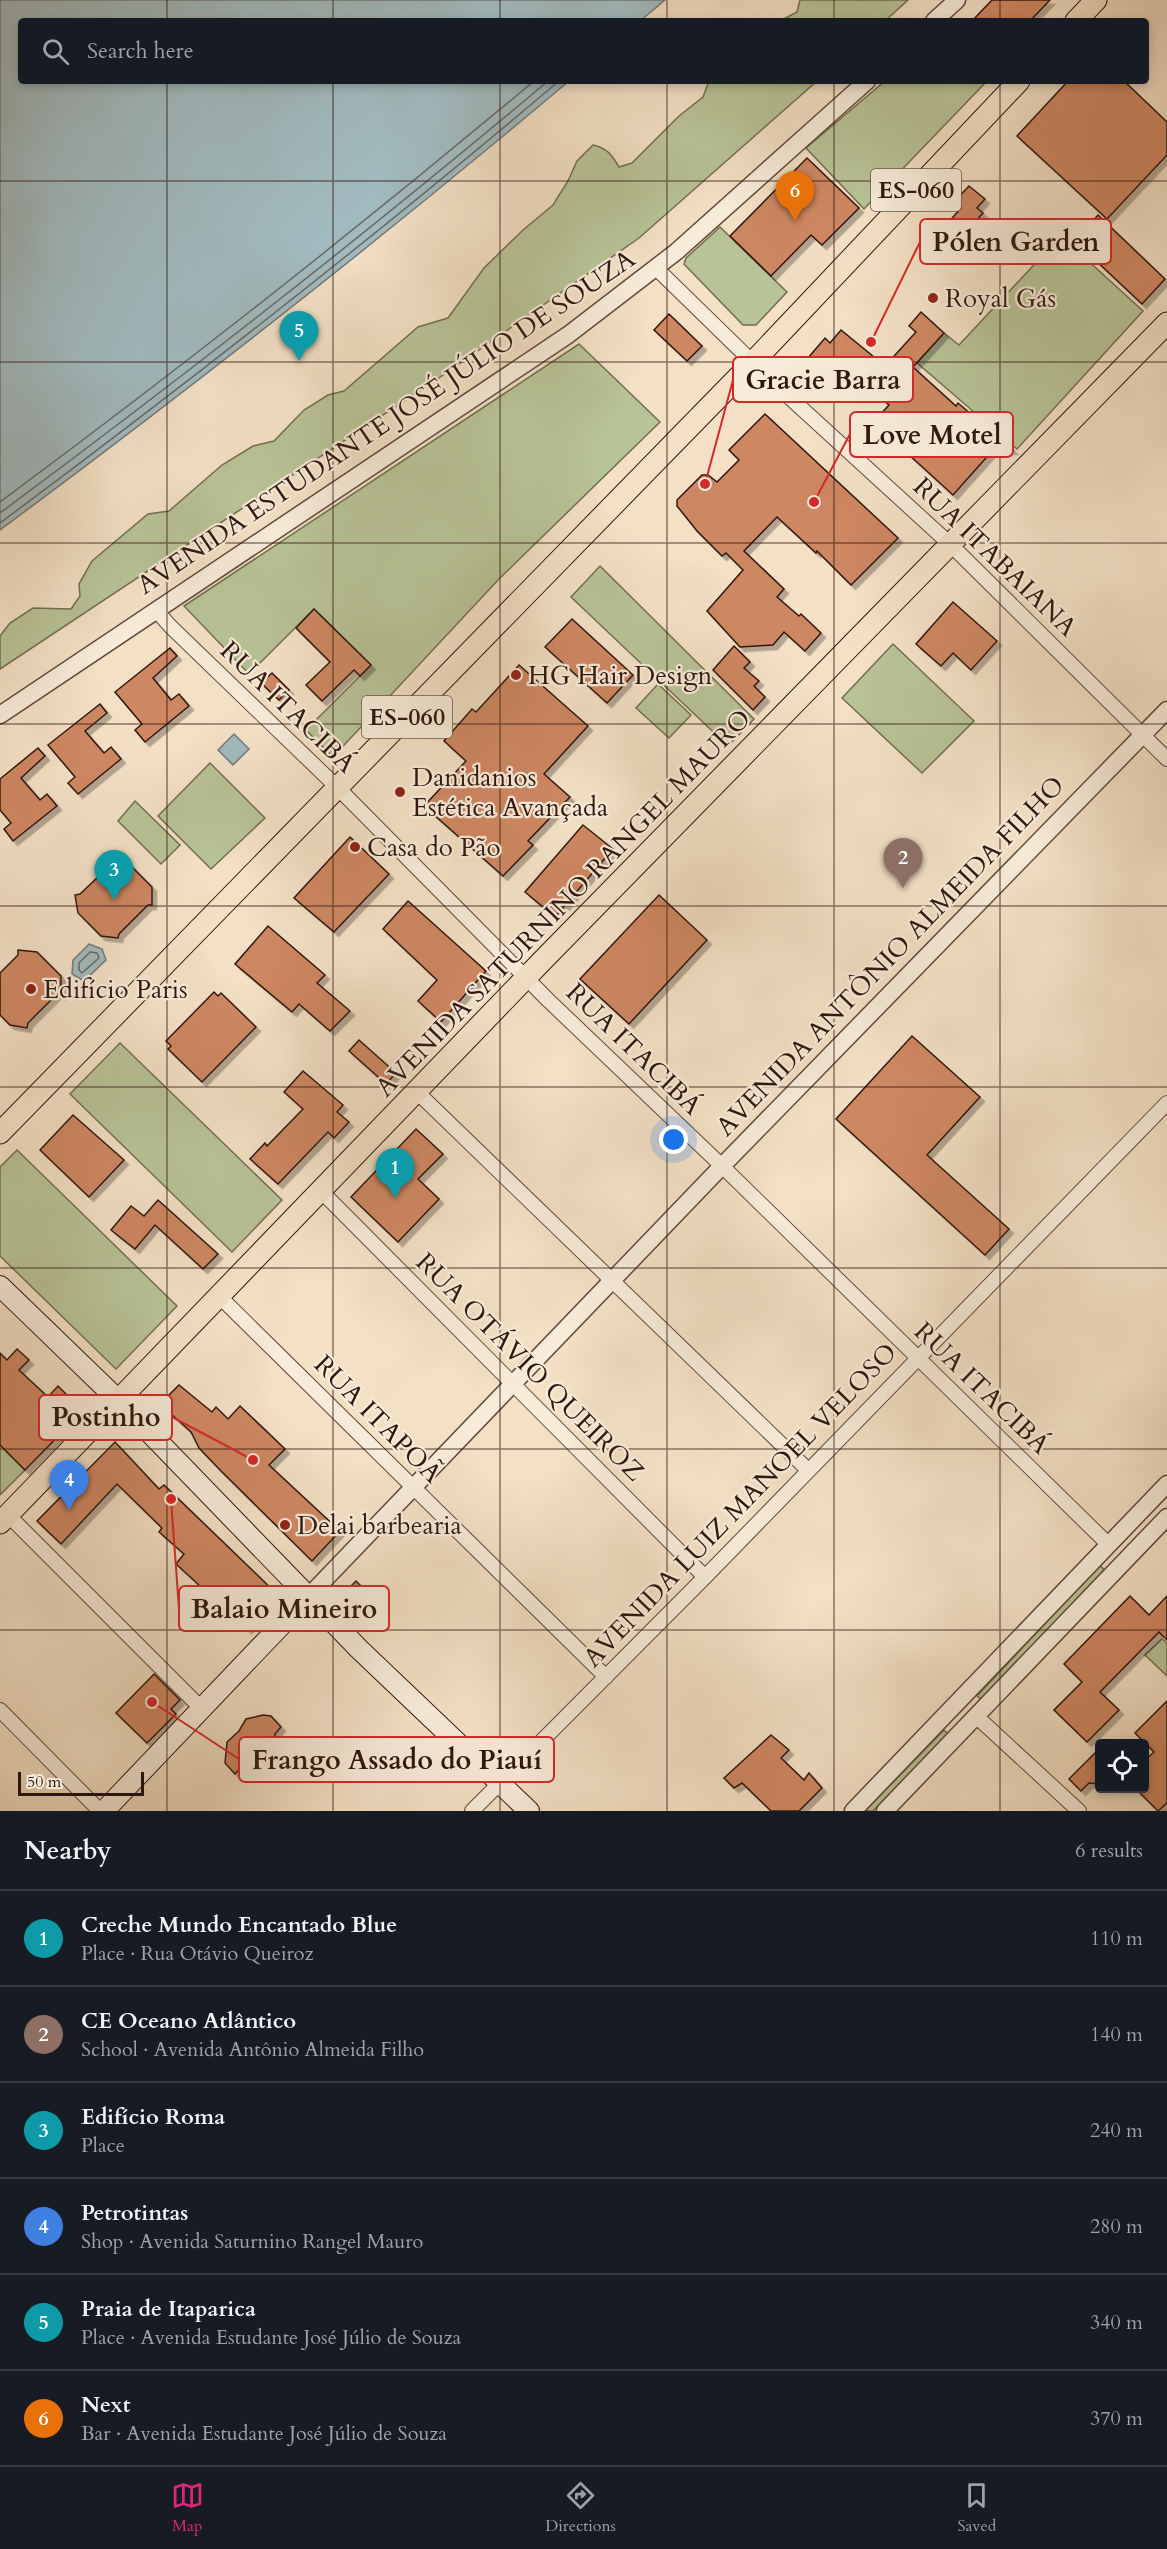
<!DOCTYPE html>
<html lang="en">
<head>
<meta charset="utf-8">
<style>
	:root { --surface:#171b24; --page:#20242c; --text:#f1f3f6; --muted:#9ea1a6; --line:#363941; --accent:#db2777 }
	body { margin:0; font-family:Cardo,serif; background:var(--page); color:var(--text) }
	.controls { position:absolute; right:18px; bottom:18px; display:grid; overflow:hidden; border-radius:6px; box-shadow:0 3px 9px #0003 }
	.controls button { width:54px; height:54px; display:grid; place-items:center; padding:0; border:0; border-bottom:2px solid var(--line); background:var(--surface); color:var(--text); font:30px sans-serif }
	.scale { position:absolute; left:18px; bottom:15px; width:126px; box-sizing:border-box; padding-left:6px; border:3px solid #30170e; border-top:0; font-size:16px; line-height:21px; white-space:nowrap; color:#30170e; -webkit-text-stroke:4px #f7ebd9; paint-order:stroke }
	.you { position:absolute; left:674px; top:1140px; width:21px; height:21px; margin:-15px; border:4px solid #fff; border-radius:50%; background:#1a73e8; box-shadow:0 0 0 9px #1a73e833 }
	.badge { display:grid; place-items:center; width:39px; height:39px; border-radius:50%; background:var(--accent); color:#fff; font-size:20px; font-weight:700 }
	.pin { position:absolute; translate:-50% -50px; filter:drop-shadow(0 2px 3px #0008) }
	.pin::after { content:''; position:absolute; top:32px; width:21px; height:18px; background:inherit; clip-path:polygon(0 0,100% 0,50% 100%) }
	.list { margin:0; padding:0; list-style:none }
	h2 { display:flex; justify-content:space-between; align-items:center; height:78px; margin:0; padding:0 24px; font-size:26px }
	h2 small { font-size:20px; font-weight:400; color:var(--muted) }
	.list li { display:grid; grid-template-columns:39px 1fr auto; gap:18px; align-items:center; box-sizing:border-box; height:96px; padding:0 24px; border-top:2px solid var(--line) }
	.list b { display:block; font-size:22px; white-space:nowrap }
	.list p { margin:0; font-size:20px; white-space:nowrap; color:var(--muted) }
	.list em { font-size:20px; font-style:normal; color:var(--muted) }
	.icon { flex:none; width:33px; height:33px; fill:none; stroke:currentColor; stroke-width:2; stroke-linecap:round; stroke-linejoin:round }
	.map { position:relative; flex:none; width:1167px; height:1811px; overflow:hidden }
	.search { position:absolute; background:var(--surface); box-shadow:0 3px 9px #0003; left:18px; right:18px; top:18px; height:66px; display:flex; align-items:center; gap:15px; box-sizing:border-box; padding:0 21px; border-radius:6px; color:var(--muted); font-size:22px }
	.sheet { height:654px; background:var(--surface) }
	nav { display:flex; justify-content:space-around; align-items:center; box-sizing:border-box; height:84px; border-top:2px solid var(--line); background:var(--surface); font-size:16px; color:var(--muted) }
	nav a { display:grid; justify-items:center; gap:3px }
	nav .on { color:var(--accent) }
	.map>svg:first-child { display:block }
	.green { fill:#b8c397; stroke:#746d52; stroke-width:1.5 }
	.water { fill:#a1babf; stroke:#747978; stroke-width:1.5 }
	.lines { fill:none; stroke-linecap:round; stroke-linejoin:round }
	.shore { stroke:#686866; stroke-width:1.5 }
	.building { fill:#ce8763; stroke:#30170e; stroke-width:1.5; filter:url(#shadow) }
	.minor-casing { stroke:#61493c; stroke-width:16 }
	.tertiary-casing { stroke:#61493c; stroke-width:19 }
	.secondary-casing { stroke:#30170e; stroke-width:22 }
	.primary-casing { stroke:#30170e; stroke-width:23 }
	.minor { stroke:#f7ebd9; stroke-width:14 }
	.tertiary { stroke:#f7ebd9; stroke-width:16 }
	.secondary { stroke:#f7ebd9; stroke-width:20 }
	.primary { stroke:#f3e0c5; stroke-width:21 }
	.grid { fill:none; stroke:#30170e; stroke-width:1.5; stroke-opacity:0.55 }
	.poi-dot { fill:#8f2418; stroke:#f7ebd9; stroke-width:2 }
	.labels { text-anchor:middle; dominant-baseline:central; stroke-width:4.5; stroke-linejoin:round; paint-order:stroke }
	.shield { fill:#f7ebd9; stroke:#6c574b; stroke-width:1.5 }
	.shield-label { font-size:24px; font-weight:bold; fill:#30170e }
	.poi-label { font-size:26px; fill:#30170e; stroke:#f7ebd9; text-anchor:start }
	.street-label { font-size:26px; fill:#30170e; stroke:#f7ebd9 }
	.leader { fill:none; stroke:#d62828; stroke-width:2 }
	.callout-dot { fill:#d62828; stroke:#f7ebd9; stroke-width:2 }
	.callout { fill:#f7ebd9; stroke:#d62828; stroke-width:2 }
	.callout-label { font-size:27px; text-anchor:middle; font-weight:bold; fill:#30170e }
</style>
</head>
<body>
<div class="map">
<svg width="1167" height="1811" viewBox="0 0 1167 1811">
	<defs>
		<filter id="shadow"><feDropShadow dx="4.5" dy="4.5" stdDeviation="0" flood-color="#0004"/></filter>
	</defs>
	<rect width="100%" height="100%" fill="#f3e0c5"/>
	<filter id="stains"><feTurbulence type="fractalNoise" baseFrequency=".00333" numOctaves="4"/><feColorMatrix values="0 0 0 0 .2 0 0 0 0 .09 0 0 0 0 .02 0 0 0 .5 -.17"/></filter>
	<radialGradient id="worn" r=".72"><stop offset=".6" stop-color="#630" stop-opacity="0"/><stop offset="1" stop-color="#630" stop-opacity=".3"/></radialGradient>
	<!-- green -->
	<g class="green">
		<path d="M 800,0 L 908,0 L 885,21 L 780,21 L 797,12 Z"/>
		<path d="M 709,81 L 817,81 L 639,238 L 439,378 L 0,669 L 0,636 L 10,623 L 33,608 L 71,609 L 80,596 L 79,584 L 92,561 L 148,514 L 169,511 L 222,465 L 253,446 L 274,441 L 304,410 L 328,395 L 344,391 L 418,327 L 448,318 L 484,268 L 523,230 L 553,205 L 568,181 L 577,161 L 593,145 C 607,148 612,155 619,167 L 632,163 L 679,116 L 703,97 Z"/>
		<path d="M 885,81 L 987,81 L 864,209 L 806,148 Z"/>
		<path d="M 720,227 L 787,292 L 756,325 L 743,325 L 684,264 L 686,258 Z"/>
		<path d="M 1061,236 L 1143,311 L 1017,449 L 917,363 L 944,333 L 959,345 Z"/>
		<path d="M 579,344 L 660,422 L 499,579 L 333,757 L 306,730 L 371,665 L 314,609 L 249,674 L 184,606 Z"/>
		<path d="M 600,566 L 754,719 L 728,746 L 571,597 Z"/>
		<path d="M 893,644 L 974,721 L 922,773 L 842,698 Z"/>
		<path d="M 658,684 L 691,715 L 669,738 L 636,708 Z"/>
		<path d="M 210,763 L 265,818 L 211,869 L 158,816 Z"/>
		<path d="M 135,801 L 180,845 L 161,864 L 118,821 Z"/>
		<path d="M 120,1043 L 282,1200 L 232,1252 L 70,1094 Z"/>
		<path d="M 17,1150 L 177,1306 L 116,1369 L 0,1256 L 0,1167 Z"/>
		<path d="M 0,1445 L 25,1470 L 0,1495 Z"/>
		<path d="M 1100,1565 L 1104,1570 L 982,1700 L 977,1696 Z"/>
		<path d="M 1162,1639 L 1167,1643 L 1167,1676 L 1145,1655 Z"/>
		<path d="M 944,1730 L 948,1734 L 873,1811 L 865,1811 Z"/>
	</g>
	<!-- water -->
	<g class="water">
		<path d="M 0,0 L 665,0 L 640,21 L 21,21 L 21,81 L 569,81 C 384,237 194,386 0,530 Z"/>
		<path d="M 234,734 L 249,749 L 233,765 L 218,750 Z"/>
		<path d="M 89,944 L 102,949 L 106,960 L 84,981 L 72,974 L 73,960 Z"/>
	</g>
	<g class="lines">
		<!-- shore -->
		<g class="shore">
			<path d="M 0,502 C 182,367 360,227 534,81"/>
			<path d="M 0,513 C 187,374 370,231 548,81"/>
			<path d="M 0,523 C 191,381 378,234 559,81"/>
			<path d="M 90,952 L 97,953 L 99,958 L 82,973 L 79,970 L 79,963 Z"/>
		</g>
	</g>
	<!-- building -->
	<g class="building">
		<path d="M 992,0 L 1050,0 L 1030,21 L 972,21 Z"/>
		<path d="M 1068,81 L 1124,81 L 1167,122 L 1167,155 L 1107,219 L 1017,136 Z"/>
		<path d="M 807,158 L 859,208 L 822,245 L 811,235 L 771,276 L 730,236 Z"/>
		<path d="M 969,186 L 985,199 L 977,208 L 983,213 L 974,223 L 989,236 L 967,260 L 938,234 L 961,208 L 954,202 Z"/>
		<path d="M 1098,215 L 1165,279 L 1142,304 L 1075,241 Z"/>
		<path d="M 921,312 L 944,333 L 913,367 L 956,406 L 958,403 L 1013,450 L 994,449 L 953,495 L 873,422 L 889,405 L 853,372 L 841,386 L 808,358 L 825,338 L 830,343 L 841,330 L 885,366 L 916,332 L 909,326 Z"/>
		<path d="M 669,314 L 702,346 L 687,361 L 654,330 Z"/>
		<path d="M 765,414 L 898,538 L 851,585 L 817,551 L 816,553 L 777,517 L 744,551 L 784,589 L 777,597 L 799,616 L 801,614 L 821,633 L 805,651 L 784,632 L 773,645 L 740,647 L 707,611 L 743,570 L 726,553 L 722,556 L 697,531 L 677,506 L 677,500 L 702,475 L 708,475 L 717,482 L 739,460 L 729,450 Z"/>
		<path d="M 953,602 L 997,641 L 971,670 L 953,653 L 941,666 L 916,644 Z"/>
		<path d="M 314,609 L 371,665 L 360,676 L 354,670 L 322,701 L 306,685 L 330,662 L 296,628 Z"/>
		<path d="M 572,619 L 633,675 L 607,703 L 545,647 Z"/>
		<path d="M 734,646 L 750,662 L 744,668 L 759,681 L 754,686 L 765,697 L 753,710 L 713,670 Z"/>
		<path d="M 170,648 L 177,656 L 153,678 L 171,700 L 179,694 L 189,706 L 145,742 L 135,730 L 142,724 L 115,692 Z"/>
		<path d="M 519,665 L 588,726 L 544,774 L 570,797 L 528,841 L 533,845 L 503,876 L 424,806 L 466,761 L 444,741 L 472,709 L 476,712 Z"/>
		<path d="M 272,673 L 289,690 L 279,700 L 261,683 Z"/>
		<path d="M 100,704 L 107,713 L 85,731 L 104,753 L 111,747 L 121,759 L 78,794 L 68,783 L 75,777 L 48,745 Z"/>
		<path d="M 38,748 L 45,756 L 21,778 L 40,800 L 47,794 L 57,806 L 13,841 L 4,829 L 11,823 L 0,810 L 0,779 Z"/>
		<path d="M 583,825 L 613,849 L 555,917 L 525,892 Z"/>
		<path d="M 350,837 L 389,874 L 334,932 L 294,898 Z"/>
		<path d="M 109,861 L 128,863 L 152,887 L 152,905 L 148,905 L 119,934 L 118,938 L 101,936 L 78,913 L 75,895 L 80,894 L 100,875 L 109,866 Z"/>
		<path d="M 659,895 L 707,940 L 629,1024 L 580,979 Z"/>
		<path d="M 408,901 L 486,971 L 441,1022 L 418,1001 L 437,980 L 383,929 Z"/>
		<path d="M 268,926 L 325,975 L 317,983 L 350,1011 L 330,1031 L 299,1004 L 292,1012 L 235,964 Z"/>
		<path d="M 18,950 L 37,952 L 61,976 L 61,995 L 57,994 L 28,1023 L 27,1028 L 10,1025 L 0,1015 L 0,973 L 18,955 Z"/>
		<path d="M 214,992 L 218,996 L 221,993 L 256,1027 L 202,1082 L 168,1049 L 171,1046 L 166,1041 Z"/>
		<path d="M 912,1036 L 980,1097 L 927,1155 L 1009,1229 L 985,1255 L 836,1119 Z"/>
		<path d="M 359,1040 L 396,1073 L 386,1084 L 349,1051 Z"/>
		<path d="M 303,1071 L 343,1105 L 337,1112 L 349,1122 L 334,1138 L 328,1132 L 278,1184 L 250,1159 L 265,1143 L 267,1146 L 303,1109 L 284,1092 Z"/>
		<path d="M 73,1115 L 124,1160 L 89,1197 L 40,1150 Z"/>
		<path d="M 416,1129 L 443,1154 L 418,1179 L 439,1199 L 398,1242 L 351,1197 Z"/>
		<path d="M 158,1200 L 218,1254 L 203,1269 L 155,1225 L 135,1249 L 111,1230 L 131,1206 L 144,1216 Z"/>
		<path d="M 17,1349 L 29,1360 L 19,1370 L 48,1397 L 58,1386 L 83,1411 L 25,1470 L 0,1445 L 0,1353 L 7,1360 Z"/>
		<path d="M 179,1385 L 212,1412 L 216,1407 L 228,1419 L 240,1406 L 285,1449 L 269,1465 L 340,1531 L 312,1561 L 221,1471 L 199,1448 L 191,1432 L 160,1404 Z"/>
		<path d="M 115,1442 L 159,1489 L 164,1485 L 278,1595 L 247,1629 L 176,1564 L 184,1554 L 159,1532 L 162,1528 L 117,1484 L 61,1544 L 37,1521 Z"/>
		<path d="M 356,1581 L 376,1601 L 361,1617 L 340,1597 Z"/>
		<path d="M 1130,1596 L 1149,1615 L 1167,1596 L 1167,1640 L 1159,1632 L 1100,1692 L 1119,1710 L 1087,1742 L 1054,1710 L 1082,1682 L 1064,1664 Z"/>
		<path d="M 154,1674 L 180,1700 L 171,1709 L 176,1714 L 147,1743 L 116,1713 Z"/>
		<path d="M 1167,1701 L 1167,1803 L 1158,1811 L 1135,1788 L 1144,1788 L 1146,1759 L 1154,1752 L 1135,1733 Z"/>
		<path d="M 263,1715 L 271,1716 L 281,1727 L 275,1734 L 274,1741 L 251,1768 L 241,1767 L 235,1774 L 225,1763 L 227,1742 L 239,1731 L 246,1719 Z"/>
		<path d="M 771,1735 L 789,1750 L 781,1758 L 804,1780 L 809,1773 L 822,1788 L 799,1811 L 771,1811 L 742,1783 L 734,1788 L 724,1778 Z"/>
		<path d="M 1100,1748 L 1100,1784 L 1089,1783 L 1081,1791 L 1069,1779 Z"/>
	</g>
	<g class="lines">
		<defs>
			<g id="minor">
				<path d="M 657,269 L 776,385 L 951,545 L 1167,759"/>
				<path d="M 156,610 L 170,626 L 337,787 L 548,1000 L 722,1166 L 1108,1544"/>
				<path d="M 417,1092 L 808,1470"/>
				<path d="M 321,1191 L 705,1577"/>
				<path d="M 219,1296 L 606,1677"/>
				<path d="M 8,1515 L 202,1709"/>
				<path d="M 0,1710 L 100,1811"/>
				<path d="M 977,1717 L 1079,1811"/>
				<path d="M 472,1811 L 705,1577 L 1167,1103"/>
			</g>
			<g id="tertiary">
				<path d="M 934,21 L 957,0"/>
				<path d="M 0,715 L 568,335 L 676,252 L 867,81"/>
				<path d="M 308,1597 L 722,1166 L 1167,710"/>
				<path d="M 853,1811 L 1167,1484"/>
				<path d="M 885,1811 L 1167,1517"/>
			</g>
			<g id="secondary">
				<path d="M 0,1286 L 118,1400 L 359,1649 L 529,1811"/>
				<path d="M 104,1811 L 308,1597"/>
			</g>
			<g id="primary">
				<path d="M 1076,21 L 1096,0"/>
				<path d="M 0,1133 L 753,362 L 1019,81"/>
				<path d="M 0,1523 L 543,960 L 1167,323"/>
			</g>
		</defs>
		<!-- minor casing -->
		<use href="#minor" class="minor-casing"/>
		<!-- tertiary casing -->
		<use href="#tertiary" class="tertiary-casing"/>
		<!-- secondary casing -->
		<use href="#secondary" class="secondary-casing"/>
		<!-- primary casing -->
		<use href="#primary" class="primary-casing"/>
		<!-- minor -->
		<use href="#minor" class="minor"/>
		<!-- tertiary -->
		<use href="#tertiary" class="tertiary"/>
		<!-- secondary -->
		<use href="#secondary" class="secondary"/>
		<!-- primary -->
		<use href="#primary" class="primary"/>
	</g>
	<!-- grid -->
	<path class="grid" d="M 167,0 L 167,21M 333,0 L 333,21M 500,0 L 500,21M 667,0 L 667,21M 834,0 L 834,21M 1000,0 L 1000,21M 167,81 L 167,1811M 333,81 L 333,1811M 500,81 L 500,1811M 667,81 L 667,1811M 834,81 L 834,1811M 1000,81 L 1000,1811M 0,181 L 1167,181M 0,362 L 1167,362M 0,543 L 1167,543M 0,724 L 1167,724M 0,906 L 1167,906M 0,1087 L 1167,1087M 0,1268 L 1167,1268M 0,1449 L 1167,1449M 0,1630 L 1167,1630"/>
	<!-- markers -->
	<g class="poi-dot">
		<circle cx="933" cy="298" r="6"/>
		<circle cx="516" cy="675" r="6"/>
		<circle cx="400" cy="792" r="6"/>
		<circle cx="355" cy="847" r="6"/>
		<circle cx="31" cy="989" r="6"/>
		<circle cx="285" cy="1525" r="6"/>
	</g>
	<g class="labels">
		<!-- shield labels -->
		<g class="shield">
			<rect x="871" y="169" width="90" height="42" rx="4.5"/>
			<rect x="362" y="696" width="90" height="42" rx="4.5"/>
		</g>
		<g class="shield-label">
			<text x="916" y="190">ES-060</text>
			<text x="407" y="717">ES-060</text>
		</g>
		<!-- poi labels -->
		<g class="poi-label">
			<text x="945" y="298">Royal Gás</text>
			<text x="528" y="675">HG Hair Design</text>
			<text x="412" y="777">Danidanios<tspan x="412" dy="30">Estética Avançada</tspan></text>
			<text x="367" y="847">Casa do Pão</text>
			<text x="43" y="989">Edifício Paris</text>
			<text x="297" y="1525">Delai barbearia</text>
		</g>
		<!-- street labels -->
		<g class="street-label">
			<text transform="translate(386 422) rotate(-34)">AVENIDA ESTUDANTE JOSÉ JÚLIO DE SOUZA</text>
			<text transform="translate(995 557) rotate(44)">RUA ITABAIANA</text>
			<text transform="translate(288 707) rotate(44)">RUA ITACIBÁ</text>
			<text transform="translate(563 903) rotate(-46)">AVENIDA SATURNINO RANGEL MAURO</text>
			<text transform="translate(890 956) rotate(-46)">AVENIDA ANTÔNIO ALMEIDA FILHO</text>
			<text transform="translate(634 1049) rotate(44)">RUA ITACIBÁ</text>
			<text transform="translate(530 1367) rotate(45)">RUA OTÁVIO QUEIROZ</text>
			<text transform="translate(982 1388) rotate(44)">RUA ITACIBÁ</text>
			<text transform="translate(378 1419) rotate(45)">RUA ITAPOÃ</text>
			<text transform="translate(740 1505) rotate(-46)">AVENIDA LUIZ MANOEL VELOSO</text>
		</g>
	</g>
	<!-- callouts -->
	<path class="leader" d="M871 342L920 242M705 484L733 380M814 502L850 434M253 1460L172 1417M171 1499L179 1609M152 1702L239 1759"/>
	<g class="callout-dot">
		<circle cx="871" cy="342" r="6"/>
		<circle cx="705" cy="484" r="6"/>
		<circle cx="814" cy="502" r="6"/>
		<circle cx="253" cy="1460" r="6"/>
		<circle cx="171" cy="1499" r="6"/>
		<circle cx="152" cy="1702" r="6"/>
	</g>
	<g class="callout">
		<rect x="920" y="219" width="191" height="45" rx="6"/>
		<rect x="733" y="357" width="180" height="45" rx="6"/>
		<rect x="850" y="412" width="163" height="45" rx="6"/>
		<rect x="39" y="1395" width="133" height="45" rx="6"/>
		<rect x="179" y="1586" width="210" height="45" rx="6"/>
		<rect x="239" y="1737" width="315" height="45" rx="6"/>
	</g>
	<g class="callout-label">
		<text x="1016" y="251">Pólen Garden</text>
		<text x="823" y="389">Gracie Barra</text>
		<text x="932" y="444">Love Motel</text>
		<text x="106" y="1426">Postinho</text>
		<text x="284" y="1618">Balaio Mineiro</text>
		<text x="397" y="1769">Frango Assado do Piauí</text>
	</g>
	<rect width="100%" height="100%" filter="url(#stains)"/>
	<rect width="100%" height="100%" fill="url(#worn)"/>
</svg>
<div class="controls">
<button><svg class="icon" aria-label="locate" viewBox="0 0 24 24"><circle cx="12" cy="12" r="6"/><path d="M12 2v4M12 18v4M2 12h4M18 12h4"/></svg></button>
</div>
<div class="scale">50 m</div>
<div class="you"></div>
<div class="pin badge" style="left:395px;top:1198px;background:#0f9aa8">1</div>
<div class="pin badge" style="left:903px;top:888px;background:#8d6e63">2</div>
<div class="pin badge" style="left:114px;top:900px;background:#0f9aa8">3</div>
<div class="pin badge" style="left:69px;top:1510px;background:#3f7fe0">4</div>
<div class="pin badge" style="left:299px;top:361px;background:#0f9aa8">5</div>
<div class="pin badge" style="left:795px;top:221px;background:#e8710a">6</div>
<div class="search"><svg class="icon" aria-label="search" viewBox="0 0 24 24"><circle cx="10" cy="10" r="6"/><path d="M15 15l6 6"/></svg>Search here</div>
</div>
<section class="sheet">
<h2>Nearby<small>6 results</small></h2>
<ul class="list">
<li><span class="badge" style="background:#0f9aa8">1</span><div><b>Creche Mundo Encantado Blue</b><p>Place · Rua Otávio Queiroz</p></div><em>110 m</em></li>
<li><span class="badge" style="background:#8d6e63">2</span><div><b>CE Oceano Atlântico</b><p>School · Avenida Antônio Almeida Filho</p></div><em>140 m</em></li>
<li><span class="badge" style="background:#0f9aa8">3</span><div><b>Edifício Roma</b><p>Place</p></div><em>240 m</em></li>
<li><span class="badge" style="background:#3f7fe0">4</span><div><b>Petrotintas</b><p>Shop · Avenida Saturnino Rangel Mauro</p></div><em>280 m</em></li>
<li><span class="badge" style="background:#0f9aa8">5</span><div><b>Praia de Itaparica</b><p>Place · Avenida Estudante José Júlio de Souza</p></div><em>340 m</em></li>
<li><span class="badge" style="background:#e8710a">6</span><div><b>Next</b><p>Bar · Avenida Estudante José Júlio de Souza</p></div><em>370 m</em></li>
</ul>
</section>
<nav>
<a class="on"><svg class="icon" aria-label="map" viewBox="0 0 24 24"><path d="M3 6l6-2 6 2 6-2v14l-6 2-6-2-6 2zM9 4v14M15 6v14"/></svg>Map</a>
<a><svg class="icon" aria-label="directions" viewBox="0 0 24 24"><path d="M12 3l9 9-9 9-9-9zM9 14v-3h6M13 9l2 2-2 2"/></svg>Directions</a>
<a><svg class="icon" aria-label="saved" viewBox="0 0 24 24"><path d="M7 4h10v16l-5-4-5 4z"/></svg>Saved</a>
</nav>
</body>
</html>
